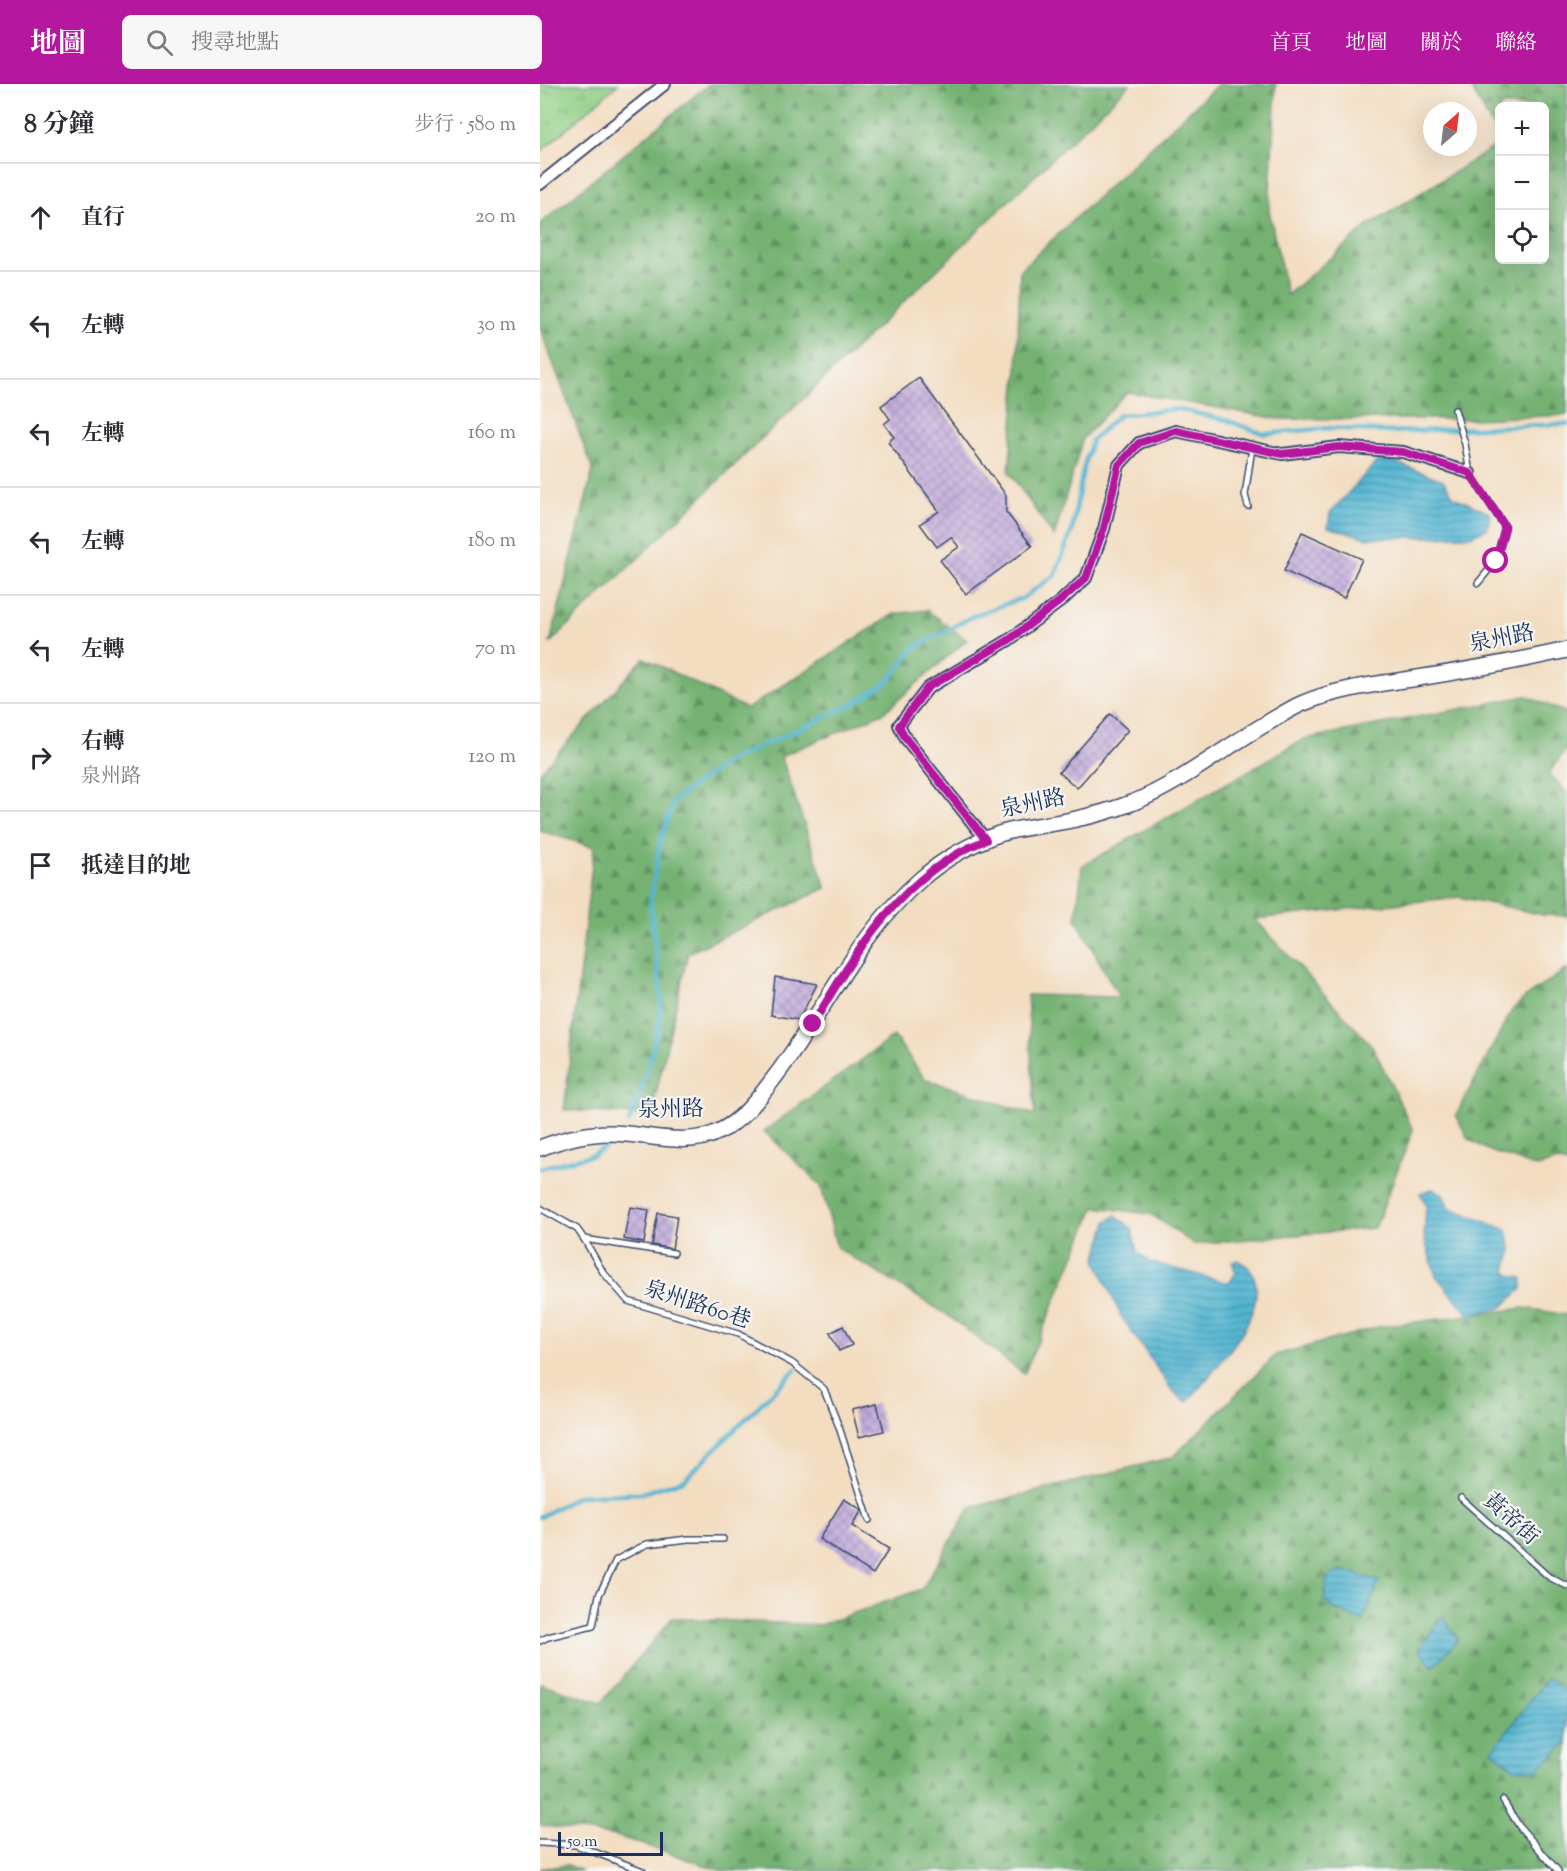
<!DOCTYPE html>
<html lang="zh-TW">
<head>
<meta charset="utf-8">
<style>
	:root { --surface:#fff; --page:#f7f7f7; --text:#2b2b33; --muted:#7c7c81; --line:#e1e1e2; --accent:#b5179e }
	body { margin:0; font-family:"Sorts Mill Goudy","Noto Serif TC",serif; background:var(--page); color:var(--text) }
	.controls { position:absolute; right:18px; top:18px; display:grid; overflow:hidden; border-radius:9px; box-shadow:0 6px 24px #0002 }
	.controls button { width:54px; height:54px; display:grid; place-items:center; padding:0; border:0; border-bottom:2px solid var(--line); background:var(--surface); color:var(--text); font:30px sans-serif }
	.compass { position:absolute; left:883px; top:18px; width:54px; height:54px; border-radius:50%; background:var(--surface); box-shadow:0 6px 24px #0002; rotate:28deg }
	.scale { position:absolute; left:18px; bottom:15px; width:105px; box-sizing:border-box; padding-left:6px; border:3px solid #1b2f5e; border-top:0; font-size:16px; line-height:21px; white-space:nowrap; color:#1b2f5e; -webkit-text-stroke:4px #f6f6f2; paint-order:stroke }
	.stop { position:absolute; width:18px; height:18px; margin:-14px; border:4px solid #b5179e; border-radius:50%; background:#fff }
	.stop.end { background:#b5179e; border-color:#fff; box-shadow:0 2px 6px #0008 }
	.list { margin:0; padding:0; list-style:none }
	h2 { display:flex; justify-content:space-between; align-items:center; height:78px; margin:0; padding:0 24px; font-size:26px }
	h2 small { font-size:20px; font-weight:400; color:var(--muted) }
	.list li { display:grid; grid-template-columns:39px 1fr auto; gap:18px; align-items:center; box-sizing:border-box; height:108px; padding:0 24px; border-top:2px solid var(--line) }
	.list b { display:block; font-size:22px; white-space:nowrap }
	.list p { margin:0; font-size:20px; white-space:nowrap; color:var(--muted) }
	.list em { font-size:20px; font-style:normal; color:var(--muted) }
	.icon { flex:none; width:33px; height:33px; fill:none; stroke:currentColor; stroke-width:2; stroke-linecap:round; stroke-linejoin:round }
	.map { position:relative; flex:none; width:1027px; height:1787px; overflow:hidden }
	header { display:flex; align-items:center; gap:36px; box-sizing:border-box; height:84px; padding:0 30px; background:var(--accent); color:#fff }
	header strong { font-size:28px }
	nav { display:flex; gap:33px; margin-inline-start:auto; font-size:21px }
	.search { width:420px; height:54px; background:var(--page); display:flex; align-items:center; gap:15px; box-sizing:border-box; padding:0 21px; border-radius:9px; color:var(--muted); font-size:22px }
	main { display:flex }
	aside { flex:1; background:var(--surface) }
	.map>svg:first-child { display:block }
	.grass { fill:url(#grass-tufts); stroke:#567f72; stroke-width:1.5 }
	.forest { fill:url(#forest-firs); stroke:#487068; stroke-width:1.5 }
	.water { fill:url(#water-rules); stroke:#367298; stroke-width:1.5 }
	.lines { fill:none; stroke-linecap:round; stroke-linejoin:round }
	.stream { stroke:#52b5d1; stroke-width:4.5 }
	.building { fill:url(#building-cross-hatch) }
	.lane-casing { stroke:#3b496d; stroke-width:8 }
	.street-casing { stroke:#3b496d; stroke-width:14 }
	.secondary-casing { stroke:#3b496d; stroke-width:18 }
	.lane { stroke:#fff; stroke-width:5 }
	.street { stroke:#fff; stroke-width:10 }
	.secondary { stroke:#fff; stroke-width:15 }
	.route { stroke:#b5179e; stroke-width:8 }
	.labels { text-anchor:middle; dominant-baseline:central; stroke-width:4.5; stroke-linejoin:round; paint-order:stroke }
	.street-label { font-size:22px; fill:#1b2f5e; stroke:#f6f6f2 }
</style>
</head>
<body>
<header>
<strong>地圖</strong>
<div class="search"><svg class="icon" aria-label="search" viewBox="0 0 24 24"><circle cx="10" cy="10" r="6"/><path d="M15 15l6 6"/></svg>搜尋地點</div>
<nav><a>首頁</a><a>地圖</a><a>關於</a><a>聯絡</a></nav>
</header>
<main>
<aside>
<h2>8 分鐘<small>步行 · 580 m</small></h2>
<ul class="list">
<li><svg class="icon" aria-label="ahead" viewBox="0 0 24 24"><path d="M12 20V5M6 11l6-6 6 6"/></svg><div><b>直行</b></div><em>20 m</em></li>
<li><svg class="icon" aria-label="left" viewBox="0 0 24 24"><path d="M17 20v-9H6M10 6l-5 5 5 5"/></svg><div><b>左轉</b></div><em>30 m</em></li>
<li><svg class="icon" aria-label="left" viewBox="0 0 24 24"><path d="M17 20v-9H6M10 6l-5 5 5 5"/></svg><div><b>左轉</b></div><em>160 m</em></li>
<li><svg class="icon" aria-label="left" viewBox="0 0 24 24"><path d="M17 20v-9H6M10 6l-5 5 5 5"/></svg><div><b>左轉</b></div><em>180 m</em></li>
<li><svg class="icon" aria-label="left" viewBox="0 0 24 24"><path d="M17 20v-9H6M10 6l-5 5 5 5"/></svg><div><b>左轉</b></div><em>70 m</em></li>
<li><svg class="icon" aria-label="right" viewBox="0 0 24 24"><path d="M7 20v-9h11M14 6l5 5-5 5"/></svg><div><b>右轉</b><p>泉州路</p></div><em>120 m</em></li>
<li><svg class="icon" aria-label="arrive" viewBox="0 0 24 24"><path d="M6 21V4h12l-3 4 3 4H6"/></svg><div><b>抵達目的地</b></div></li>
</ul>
</aside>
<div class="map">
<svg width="1027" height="1787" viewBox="0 0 1027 1787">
	<defs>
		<pattern id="grass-tufts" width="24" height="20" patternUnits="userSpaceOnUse" patternTransform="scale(1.5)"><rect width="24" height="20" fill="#90cf85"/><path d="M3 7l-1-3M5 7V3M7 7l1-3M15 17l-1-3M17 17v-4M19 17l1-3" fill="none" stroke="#75a870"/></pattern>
		<pattern id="forest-firs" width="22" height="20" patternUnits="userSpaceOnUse" patternTransform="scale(1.5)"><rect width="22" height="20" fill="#74b272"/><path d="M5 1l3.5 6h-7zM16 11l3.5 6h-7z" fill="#5e9161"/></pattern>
		<pattern id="water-rules" width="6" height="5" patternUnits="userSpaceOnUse" patternTransform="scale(1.5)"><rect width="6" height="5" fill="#52b5d1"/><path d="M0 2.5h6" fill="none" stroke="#4394ad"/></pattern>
		<pattern id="building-cross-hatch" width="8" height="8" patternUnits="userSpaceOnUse" patternTransform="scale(1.5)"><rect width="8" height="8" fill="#c0a8da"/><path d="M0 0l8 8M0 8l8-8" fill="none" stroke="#9b89b4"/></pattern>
	</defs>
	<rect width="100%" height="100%" fill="#f6f6f2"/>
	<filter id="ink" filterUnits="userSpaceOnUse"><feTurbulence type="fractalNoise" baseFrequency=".0167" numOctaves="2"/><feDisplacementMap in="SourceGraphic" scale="12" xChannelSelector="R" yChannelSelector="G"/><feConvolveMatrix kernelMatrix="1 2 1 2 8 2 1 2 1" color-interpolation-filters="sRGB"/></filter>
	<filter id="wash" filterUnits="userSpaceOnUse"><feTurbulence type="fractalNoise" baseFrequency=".008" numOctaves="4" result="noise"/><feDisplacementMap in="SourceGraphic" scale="24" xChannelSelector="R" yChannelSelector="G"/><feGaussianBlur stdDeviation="1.35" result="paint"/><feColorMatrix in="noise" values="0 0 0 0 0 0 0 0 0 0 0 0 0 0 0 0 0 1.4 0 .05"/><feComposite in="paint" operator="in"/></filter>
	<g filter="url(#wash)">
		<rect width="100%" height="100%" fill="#f3ddc1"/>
		<!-- grass -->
		<path class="grass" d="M 0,0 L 78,0 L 0,68 Z"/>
		<!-- forest -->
		<g class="forest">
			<path d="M 169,0 L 590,0 L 10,559 L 53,386 L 0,244 L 0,140 Z"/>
			<path d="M 678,0 L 736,0 L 729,126 L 747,211 L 829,141 L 959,60 L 960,176 L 1005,176 L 1005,22 L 960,22 L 959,54 L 929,0 L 1027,0 L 1027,331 L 936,335 L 739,335 L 587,308 L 543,354 L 514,453 L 469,388 L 477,289 L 480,186 Z"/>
			<path d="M 387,526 L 427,556 L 343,629 L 241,672 L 286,804 L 148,869 L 111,1032 L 24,1026 L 54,763 L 0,747 L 0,688 L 104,574 L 207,625 L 354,530 Z"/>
			<path d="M 986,612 L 1027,629 L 1027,664 L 1009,689 L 1027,709 L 1027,832 L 1003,831 L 920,813 L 715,835 L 833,963 L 873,1046 L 835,1144 L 654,1160 L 610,1130 L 555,1123 L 484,1290 L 406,1230 L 297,1164 L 281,1102 L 224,1047 L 354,952 L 385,995 L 495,1031 L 487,911 L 579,913 L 536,835 L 542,782 L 764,655 Z"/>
			<path d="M 1027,885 L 1027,1081 L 1019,1077 L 997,1083 L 950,1067 L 928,1055 L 916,1031 L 972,926 L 989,910 Z"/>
			<path d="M 984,1224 L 1027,1231 L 1027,1787 L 182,1787 L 77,1752 L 0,1741 L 0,1599 L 61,1619 L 132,1534 L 280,1541 L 382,1505 L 430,1424 L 633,1373 L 736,1271 L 838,1243 Z"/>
			<path d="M 27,1781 L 41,1787 L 0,1787 L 0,1785 Z"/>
		</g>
		<!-- water -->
		<g class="water">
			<path d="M 841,373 L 903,396 L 914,413 L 950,429 L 948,444 L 931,452 L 827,454 L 788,443 L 790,429 Z"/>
			<path d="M 892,1105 L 902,1109 L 910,1124 L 967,1146 L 972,1167 L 966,1186 L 970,1191 L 983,1194 L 982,1205 L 961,1224 L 929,1231 L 896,1192 L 884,1154 L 886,1121 L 880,1109 Z"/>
			<path d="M 576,1131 L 592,1145 L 597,1168 L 610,1178 L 689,1199 L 696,1189 L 692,1178 L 698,1176 C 702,1179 710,1183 712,1188 C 733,1229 671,1289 647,1318 L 633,1308 L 581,1232 L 556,1176 L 567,1138 Z"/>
			<path d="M 801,1486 L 839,1497 L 823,1537 L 792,1524 L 784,1515 L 787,1494 Z"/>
			<path d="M 903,1532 L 918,1556 L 893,1583 L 879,1565 Z"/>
			<path d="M 1008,1594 L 1027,1608 L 1027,1659 L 995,1687 L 975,1684 L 952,1667 Z"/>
		</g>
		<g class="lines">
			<!-- stream -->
			<g class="stream">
				<path d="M 89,1038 L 107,988 L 120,935 L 121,910 L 110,821 L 120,758 L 134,716 L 187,678 L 309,622 L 348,598 L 373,565 L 433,532 L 483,514 L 515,491 L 532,447 L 543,386 L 552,356 L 579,331 L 637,325 L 686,336 L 724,350 L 790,344 L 851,348 L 1027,340"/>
				<path d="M 0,1084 L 53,1071 L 78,1055"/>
				<path d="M 0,1433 L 38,1412 L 102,1409 L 144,1396 L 255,1286"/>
			</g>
		</g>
		<g id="blocks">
			<!-- building -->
			<g class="building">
				<path d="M 379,294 L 466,411 L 466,428 L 492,462 L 426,510 L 400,476 L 419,463 L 411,453 L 397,463 L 380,440 L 399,427 L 348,358 L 354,353 L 344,340 L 350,335 L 341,322 Z"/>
				<path d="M 762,448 L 822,475 L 804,514 L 744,487 Z"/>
				<path d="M 570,630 L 588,646 L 537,704 L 519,688 Z"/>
				<path d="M 235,893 L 277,900 L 259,936 L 231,931 Z"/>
				<path d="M 90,1123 L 109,1126 L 104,1159 L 84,1155 Z"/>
				<path d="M 118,1129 L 137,1132 L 132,1165 L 112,1161 Z"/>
				<path d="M 303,1242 L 312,1261 L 299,1267 L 290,1249 Z"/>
				<path d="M 337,1320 L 344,1347 L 319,1353 L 312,1326 Z"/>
				<path d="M 304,1415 L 322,1426 L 312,1442 L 349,1465 L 333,1490 L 279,1455 Z"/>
			</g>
		</g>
	</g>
	<g filter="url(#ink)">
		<use href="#blocks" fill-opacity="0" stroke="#3b496d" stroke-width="1.5"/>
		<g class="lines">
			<defs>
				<g id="lane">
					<path d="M 915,326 L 925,360 L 930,389 L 965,443 L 956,477 L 938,499"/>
					<path d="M 708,422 L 705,411 L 712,364"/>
					<path d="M 0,1124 L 37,1145 L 44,1155 L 134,1169"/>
					<path d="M 44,1155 L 63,1188 L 88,1217 L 198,1250 L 252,1279 L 284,1305 L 299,1343 L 329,1436"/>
					<path d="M 921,1414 L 1009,1493 L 1027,1502"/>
					<path d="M 0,1557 L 8,1553 L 53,1542 L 59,1511 L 76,1476 L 107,1460 L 148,1455 L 183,1455"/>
					<path d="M 963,1716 L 979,1742 L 1018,1787"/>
					<path d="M 0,1759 L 36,1761 L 103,1787"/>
				</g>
				<g id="street">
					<path d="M 0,100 L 125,0"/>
					<path d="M 446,756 L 366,655 L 359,641 L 388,604 L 469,556 L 521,517 L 546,494 L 564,445 L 579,381 L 599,359 L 636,347 L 742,370 L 799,363 L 863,368 L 930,389"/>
				</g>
				<path id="secondary" d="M 0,1064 C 23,1055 46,1049 70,1049 C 105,1049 146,1064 178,1048 C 202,1037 219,1014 234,994 C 284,929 318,849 381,795 C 404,775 430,760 459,750 C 484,742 511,741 536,735 C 556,731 576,725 594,718 C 641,699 685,663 729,638 C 739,632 750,625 761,620 C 798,604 839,600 878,594 C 928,586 978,577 1027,566"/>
			</defs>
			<!-- lane casing -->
			<use href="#lane" class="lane-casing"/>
			<!-- street casing -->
			<use href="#street" class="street-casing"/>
			<!-- secondary casing -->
			<use href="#secondary" class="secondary-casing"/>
			<!-- lane -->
			<use href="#lane" class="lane"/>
			<!-- street -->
			<use href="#street" class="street"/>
			<!-- secondary -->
			<use href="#secondary" class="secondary"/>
		</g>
	</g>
	<g class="lines" filter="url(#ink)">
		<!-- route -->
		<path class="route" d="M 273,940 C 316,867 363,788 446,756 L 366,655 L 359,642 L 388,603 L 469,556 L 520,517 L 546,494 L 564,444 L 579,381 L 599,359 L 636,347 L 742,370 L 799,363 L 863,368 L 930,389 L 965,443 L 956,477"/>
	</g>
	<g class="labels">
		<!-- street labels -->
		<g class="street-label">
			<text transform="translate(962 556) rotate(-11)">泉州路</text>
			<text transform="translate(493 721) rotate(-12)">泉州路</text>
			<text transform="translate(131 1027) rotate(-1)">泉州路</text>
			<text transform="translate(157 1222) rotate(18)">泉州路60巷</text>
			<text transform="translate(970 1436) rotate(42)">黃帝街</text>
		</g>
	</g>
</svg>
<div class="controls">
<button>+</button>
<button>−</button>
<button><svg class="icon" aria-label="locate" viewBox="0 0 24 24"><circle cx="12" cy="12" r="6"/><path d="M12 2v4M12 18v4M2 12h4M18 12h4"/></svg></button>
</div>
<svg class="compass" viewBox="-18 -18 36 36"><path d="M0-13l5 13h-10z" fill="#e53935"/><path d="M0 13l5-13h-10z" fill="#7c7c81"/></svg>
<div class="scale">50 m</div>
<div class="stop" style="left:956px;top:477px"></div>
<div class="stop end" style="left:273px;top:940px"></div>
</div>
</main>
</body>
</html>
